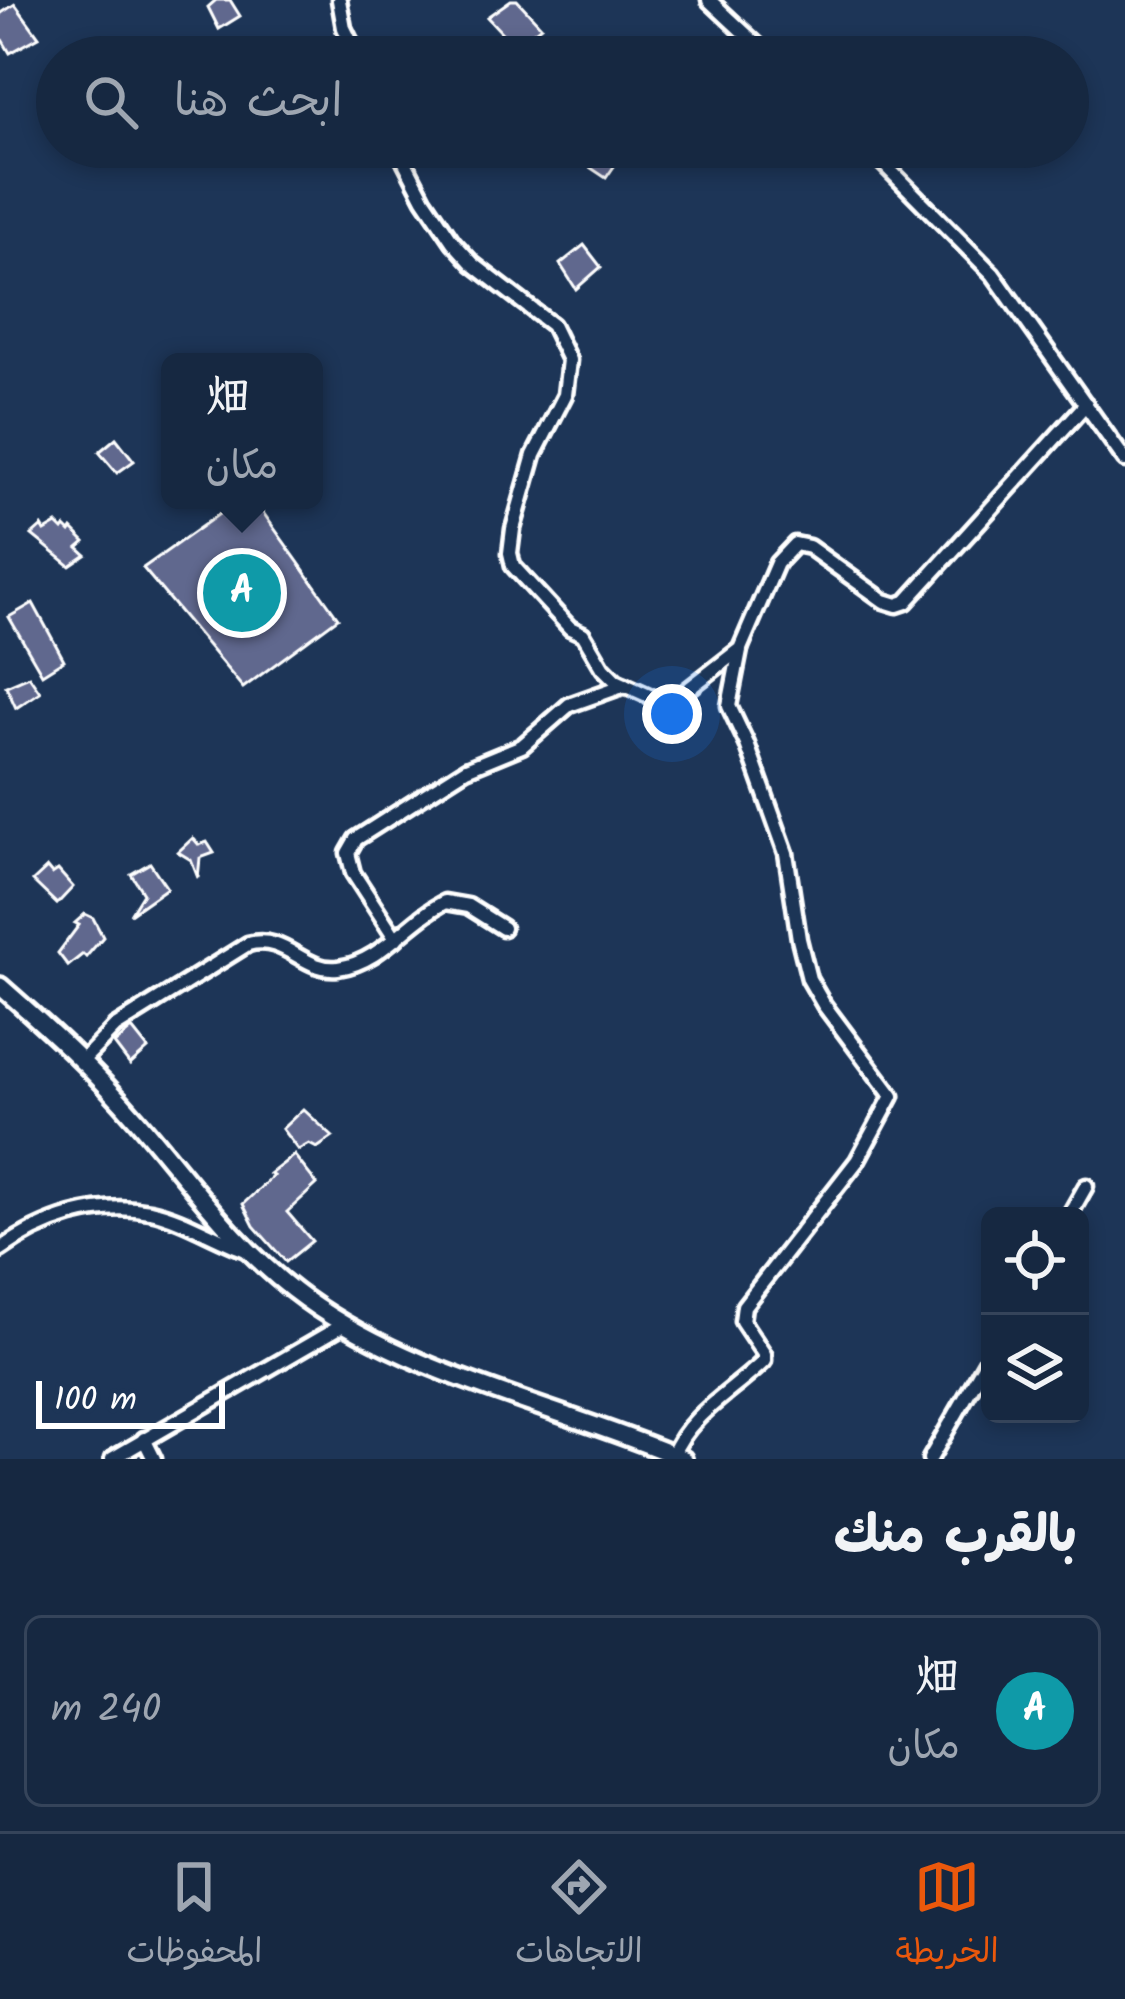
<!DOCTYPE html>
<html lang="ar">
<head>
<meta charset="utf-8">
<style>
	:root { --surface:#162841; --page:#1f3048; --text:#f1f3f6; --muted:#9ea6b1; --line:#35445a; --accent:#ea580c }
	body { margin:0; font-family:Kalam,"Playpen Sans Arabic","LXGW WenKai TC",sans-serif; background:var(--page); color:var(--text); direction:rtl }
	.controls { position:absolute; right:36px; bottom:36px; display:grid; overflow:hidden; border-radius:18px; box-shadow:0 6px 18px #0003 }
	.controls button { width:108px; height:108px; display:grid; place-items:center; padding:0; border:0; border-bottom:3px solid var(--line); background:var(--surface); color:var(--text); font:60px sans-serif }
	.scale { position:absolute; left:36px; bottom:30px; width:189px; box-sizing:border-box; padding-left:12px; border:6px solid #fff; border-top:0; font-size:33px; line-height:42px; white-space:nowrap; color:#fff; -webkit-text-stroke:9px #1d3557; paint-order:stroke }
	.you { position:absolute; left:672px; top:714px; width:42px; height:42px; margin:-30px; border:9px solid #fff; border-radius:50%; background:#1a73e8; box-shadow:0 0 0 18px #1a73e833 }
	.badge { display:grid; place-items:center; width:78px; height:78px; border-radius:50%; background:var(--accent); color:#fff; font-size:39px; font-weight:700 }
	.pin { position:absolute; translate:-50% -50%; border:6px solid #fff; box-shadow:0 3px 12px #0006 }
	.popup { position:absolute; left:161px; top:353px; width:162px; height:156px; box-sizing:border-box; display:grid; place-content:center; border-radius:18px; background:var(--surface); filter:drop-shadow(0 3px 9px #0005); font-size:39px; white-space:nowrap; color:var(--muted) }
	.popup b { font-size:45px; color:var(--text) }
	.popup::after { content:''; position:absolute; left:50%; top:100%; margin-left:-24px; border:24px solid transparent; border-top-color:var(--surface) }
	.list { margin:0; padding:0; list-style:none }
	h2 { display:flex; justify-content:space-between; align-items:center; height:156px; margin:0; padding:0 48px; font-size:51px }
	h2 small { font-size:39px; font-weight:400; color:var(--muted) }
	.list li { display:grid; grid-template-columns:78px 1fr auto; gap:36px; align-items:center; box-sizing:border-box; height:192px; margin:0 24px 24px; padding:0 24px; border:3px solid var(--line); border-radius:18px }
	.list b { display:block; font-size:45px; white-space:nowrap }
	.list p { margin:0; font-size:39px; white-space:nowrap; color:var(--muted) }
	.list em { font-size:39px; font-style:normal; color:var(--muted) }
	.icon { flex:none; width:66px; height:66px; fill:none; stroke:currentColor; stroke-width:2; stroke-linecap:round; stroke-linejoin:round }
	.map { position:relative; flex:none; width:1125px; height:1459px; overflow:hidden; direction:ltr }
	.search { position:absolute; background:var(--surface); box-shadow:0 6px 18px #0003; left:36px; right:36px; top:36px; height:132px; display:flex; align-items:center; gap:30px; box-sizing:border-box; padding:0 42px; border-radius:66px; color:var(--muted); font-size:45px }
	.sheet { height:372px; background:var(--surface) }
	nav { display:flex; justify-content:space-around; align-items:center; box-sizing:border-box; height:168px; border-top:3px solid var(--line); background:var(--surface); font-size:33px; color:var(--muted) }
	nav a { display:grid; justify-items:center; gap:6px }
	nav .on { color:var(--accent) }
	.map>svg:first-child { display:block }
	.building { fill:#61688e; stroke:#fff; stroke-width:3 }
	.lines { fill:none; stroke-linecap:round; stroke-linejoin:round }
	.minor-casing { stroke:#fff; stroke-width:21 }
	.tertiary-casing { stroke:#fff; stroke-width:24 }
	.minor { stroke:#1d3557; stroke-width:12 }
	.tertiary { stroke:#1d3557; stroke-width:15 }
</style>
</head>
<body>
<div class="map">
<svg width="1125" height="1459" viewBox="0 0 1125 1459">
	<rect width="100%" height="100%" fill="#1d3557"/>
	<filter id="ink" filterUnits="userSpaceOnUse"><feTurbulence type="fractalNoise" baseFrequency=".00833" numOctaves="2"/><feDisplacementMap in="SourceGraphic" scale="24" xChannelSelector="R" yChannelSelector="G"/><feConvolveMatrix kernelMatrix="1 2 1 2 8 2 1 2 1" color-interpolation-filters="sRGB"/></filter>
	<g filter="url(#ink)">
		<!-- building -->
		<g class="building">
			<path d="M 216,0 L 230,0 L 240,16 L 219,29 L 208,7 Z"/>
			<path d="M 511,0 L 517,0 L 541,26 L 515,47 L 487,17 Z"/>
			<path d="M 15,4 L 39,37 L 10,53 L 0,36 L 0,14 Z"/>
			<path d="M 595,147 L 601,147 L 617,162 L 606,178 L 582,162 Z"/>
			<path d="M 584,245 L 601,267 L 576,289 L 560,264 Z"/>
			<path d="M 116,438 L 134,461 L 117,473 L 99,452 Z"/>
			<path d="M 248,500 L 254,500 L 338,618 L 243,688 L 143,568 L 222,512 Z"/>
			<path d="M 57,524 L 63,530 L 65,527 L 70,532 L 72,529 L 85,542 L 78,548 L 86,555 L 70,566 L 32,535 L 42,526 L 45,531 Z"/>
			<path d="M 33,603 L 64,660 L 42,674 L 9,617 Z"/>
			<path d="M 29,676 L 40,692 L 16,708 L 6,686 Z"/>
			<path d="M 193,838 L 199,845 L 207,842 L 214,853 L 200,858 L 198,878 L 191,860 L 178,852 Z"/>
			<path d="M 150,863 L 167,888 L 130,914 L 143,893 L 131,874 Z"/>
			<path d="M 47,868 L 52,874 L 58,870 L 73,887 L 57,904 L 33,881 Z"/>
			<path d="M 85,914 L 93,918 L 103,937 L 86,957 L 83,954 L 68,966 L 58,953 L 79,925 L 75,923 Z"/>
			<path d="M 132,1029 L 148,1049 L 130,1065 L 114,1044 Z"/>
			<path d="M 303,1109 L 333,1137 L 317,1148 L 309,1144 L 298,1150 L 282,1129 Z"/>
			<path d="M 294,1155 L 317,1184 L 287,1212 L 312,1241 L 286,1262 L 254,1226 L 243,1204 L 273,1176 L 270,1174 Z"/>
		</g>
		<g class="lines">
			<defs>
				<g id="minor">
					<path d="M 339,0 L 344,28 L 358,57"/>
					<path d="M 709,0 L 770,57"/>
					<path d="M 397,147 L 424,199 L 453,242 L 473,264 L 552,325 L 569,360 L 565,395 L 534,455 L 513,529 L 510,553 L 513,566 L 570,628 L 583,634 L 603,668 L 616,681 L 658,700 L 677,698 L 740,649 L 777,563 L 795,544 L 809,547 L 884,601 L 897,605 L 906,602 L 1086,404"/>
					<path d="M 867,147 L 993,274 L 1125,460"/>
					<path d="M 396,939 L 353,873 L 348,853 L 356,839 L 466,769 L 522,746 L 569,705 L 625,685"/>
					<path d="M 82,1061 L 115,1027 L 248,944 C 286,934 303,972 338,968 C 382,962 408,920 445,902 L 468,906 L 503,928"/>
					<path d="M 1069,1216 L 1086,1186"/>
					<path d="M 0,1250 C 43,1219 97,1201 150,1211 C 183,1218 215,1239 246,1250"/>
					<path d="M 144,1439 L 154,1459"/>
					<path d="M 673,1455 C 689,1414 734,1391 764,1361 L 764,1354 L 742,1321 L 744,1306 L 857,1161 L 892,1096 L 824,1005 L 809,979 L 799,939 L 786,853 L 747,744 L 729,706 L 740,650"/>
					<path d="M 112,1459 L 345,1324"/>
					<path d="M 930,1459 L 990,1355"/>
				</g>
				<path id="tertiary" d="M 0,986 C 48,1028 95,1071 137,1120 C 191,1183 237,1250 305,1299 C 413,1377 561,1407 683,1459"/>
			</defs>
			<!-- minor casing -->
			<use href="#minor" class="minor-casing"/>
			<!-- tertiary casing -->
			<use href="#tertiary" class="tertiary-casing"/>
			<!-- minor -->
			<use href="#minor" class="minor"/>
			<!-- tertiary -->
			<use href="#tertiary" class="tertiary"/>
		</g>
	</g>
</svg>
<div class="controls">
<button><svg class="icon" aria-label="locate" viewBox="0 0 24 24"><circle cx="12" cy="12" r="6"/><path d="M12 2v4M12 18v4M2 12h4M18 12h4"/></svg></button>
<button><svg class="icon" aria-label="layers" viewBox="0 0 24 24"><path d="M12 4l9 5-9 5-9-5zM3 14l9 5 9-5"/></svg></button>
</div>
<div class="scale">100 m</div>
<div class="you"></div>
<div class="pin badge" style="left:242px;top:593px;background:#0f9aa8">A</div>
<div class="popup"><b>畑</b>مكان</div>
<div class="search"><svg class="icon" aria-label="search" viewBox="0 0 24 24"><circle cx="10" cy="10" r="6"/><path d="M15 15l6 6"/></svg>ابحث هنا</div>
</div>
<section class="sheet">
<h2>بالقرب منك<small></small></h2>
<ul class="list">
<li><span class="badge" style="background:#0f9aa8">A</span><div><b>畑</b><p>مكان</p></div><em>240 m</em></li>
</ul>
</section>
<nav>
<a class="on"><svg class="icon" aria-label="map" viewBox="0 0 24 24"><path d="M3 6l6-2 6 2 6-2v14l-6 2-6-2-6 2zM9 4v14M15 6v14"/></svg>الخريطة</a>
<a><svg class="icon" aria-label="directions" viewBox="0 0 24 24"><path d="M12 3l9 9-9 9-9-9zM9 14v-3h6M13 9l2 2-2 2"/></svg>الاتجاهات</a>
<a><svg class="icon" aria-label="saved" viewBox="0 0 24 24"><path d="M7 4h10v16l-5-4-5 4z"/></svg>المحفوظات</a>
</nav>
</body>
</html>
